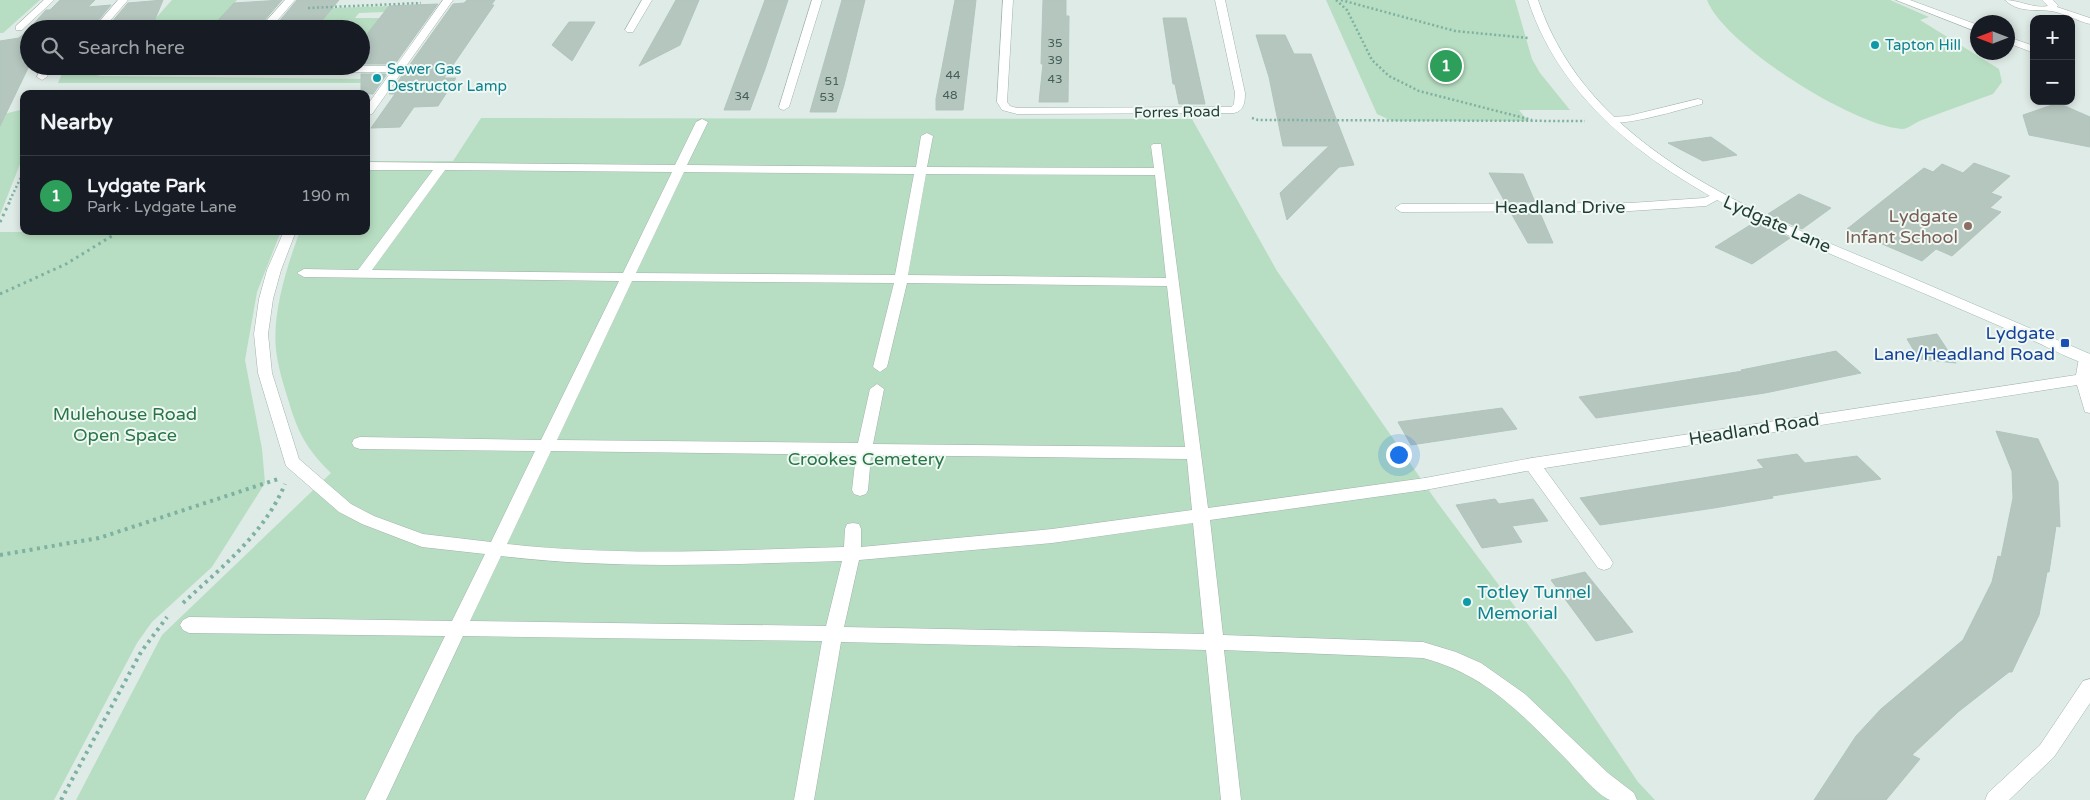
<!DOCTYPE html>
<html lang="en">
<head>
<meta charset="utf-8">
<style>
	:root { --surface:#171b24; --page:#20242c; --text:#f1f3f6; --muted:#9ea1a6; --line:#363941; --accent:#db2777 }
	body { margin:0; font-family:"Varela Round",sans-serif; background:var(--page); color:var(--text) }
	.controls { position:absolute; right:15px; top:15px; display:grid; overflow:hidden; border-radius:10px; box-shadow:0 2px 8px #0003 }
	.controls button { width:45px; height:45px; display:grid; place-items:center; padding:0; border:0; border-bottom:1px solid var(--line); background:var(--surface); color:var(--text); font:25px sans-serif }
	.compass { position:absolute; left:1970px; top:15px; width:45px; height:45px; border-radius:50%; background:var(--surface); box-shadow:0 2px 8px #0003; rotate:270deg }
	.you { position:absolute; left:1398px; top:454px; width:18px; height:18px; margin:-12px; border:4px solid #fff; border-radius:50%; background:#1a73e8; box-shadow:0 0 0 8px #1a73e833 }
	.badge { display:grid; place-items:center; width:32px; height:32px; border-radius:50%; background:var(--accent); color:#fff; font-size:16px; font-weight:700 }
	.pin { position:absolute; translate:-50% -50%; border:2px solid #fff; box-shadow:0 1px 5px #0006 }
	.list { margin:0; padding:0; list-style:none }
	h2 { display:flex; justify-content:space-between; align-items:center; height:65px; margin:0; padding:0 20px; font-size:21px }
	h2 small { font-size:16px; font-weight:400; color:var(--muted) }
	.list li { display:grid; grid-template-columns:32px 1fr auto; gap:15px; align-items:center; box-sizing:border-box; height:80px; padding:0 20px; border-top:1px solid var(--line) }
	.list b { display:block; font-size:19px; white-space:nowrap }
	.list p { margin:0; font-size:16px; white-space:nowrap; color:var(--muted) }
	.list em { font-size:16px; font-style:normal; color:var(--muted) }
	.icon { flex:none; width:28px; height:28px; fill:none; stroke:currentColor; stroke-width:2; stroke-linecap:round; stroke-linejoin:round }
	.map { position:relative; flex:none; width:2090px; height:800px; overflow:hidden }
	.search { position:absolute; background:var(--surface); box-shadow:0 2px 8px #0003; left:20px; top:20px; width:350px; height:55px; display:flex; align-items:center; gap:12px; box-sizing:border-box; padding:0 18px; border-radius:28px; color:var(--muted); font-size:19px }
	.panel { position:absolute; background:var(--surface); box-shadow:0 2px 8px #0003; left:20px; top:90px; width:350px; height:145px; border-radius:10px }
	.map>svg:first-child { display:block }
	.green { fill:#b7dec2 }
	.building { fill:#b5c6bf; stroke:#b1c5bd }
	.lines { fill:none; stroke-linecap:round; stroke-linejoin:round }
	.lane-casing { stroke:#a2b3ad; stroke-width:1 }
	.street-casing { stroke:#a2b3ad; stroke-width:1 }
	.secondary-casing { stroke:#9db8af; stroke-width:1 }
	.path-far2 { stroke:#7eb1a2; stroke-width:2.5; stroke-dasharray:2 2.5; stroke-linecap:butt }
	.path-far1 { stroke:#7eb1a2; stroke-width:3; stroke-dasharray:2.5 4; stroke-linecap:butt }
	.path { stroke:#7eb1a2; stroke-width:4; stroke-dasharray:3 4.5; stroke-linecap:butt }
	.lane { fill:#fff; fill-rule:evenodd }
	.street { fill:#fff; fill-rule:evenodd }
	.secondary { fill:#fff; fill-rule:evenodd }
	.culture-dot { fill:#0f9aa8; stroke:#f0f8f4; stroke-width:2 }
	.education-dot { fill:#8d6e63; stroke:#f0f8f4; stroke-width:2 }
	.transit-dot { fill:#1a4fb4; stroke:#f0f8f4; stroke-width:2 }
	.labels { text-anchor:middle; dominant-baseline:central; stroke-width:4; stroke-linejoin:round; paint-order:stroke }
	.far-number-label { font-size:12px; fill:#445e58 }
	.far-culture-label { font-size:15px; fill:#0d838f; stroke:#f0f8f4; text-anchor:start }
	.far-street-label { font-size:15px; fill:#1f3c35; stroke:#f0f8f4 }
	.street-label { font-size:18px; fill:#1f3c35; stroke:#f0f8f4 }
	.education-label { font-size:18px; fill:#785e54; stroke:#f0f8f4; text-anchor:end }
	.transit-label { font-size:18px; fill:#164399; stroke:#f0f8f4; text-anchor:end }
	.park-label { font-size:18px; fill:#287547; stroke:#f0f8f4 }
	.culture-label { font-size:18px; fill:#0d838f; stroke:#f0f8f4; text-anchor:start }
</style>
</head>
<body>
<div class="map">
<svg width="2090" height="800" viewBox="0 0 2090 800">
	<rect width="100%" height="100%" fill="#dfebe6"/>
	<!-- green -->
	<g class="green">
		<path d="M 0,0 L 40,0 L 3,33 L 0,33 Z"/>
		<path d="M 172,0 L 237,0 L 211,29 L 151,29 L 155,19 Z"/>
		<path d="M 1326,0 L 1515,0 L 1532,59 L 1540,73 L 1570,110 L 1519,110 L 1528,121 L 1392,121 L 1377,114 Z"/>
		<path d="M 1707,0 L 1890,0 L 1929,17 L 1920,20 L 1999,69 L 2002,82 L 1993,94 C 1970,102 1946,111 1922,120 C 1916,122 1908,129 1902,129 C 1854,126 1724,45 1707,0 Z"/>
		<path d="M 389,6 L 385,12 L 359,13 L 355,18 L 380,18 L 361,48 L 361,29 L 315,29 L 332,8 Z"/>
		<path d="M 65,66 C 79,66 88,74 101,76 L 371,79 L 366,83 L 58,83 Z"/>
		<path d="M 24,109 L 24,154 L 0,215 L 0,115 Z"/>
		<path d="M 481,118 L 1192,119 L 1277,271 L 1437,502 L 1568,678 L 1638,782 L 1655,800 L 76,800 L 162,635 L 331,473 C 307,450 297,431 288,399 C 283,383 278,367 276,350 C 272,313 287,266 300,231 L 366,231 L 366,161 L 453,161 Z"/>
		<path d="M 281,231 L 257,292 L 245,360 L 262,449 L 265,483 L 212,567 L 152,622 L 137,643 L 54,800 L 0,800 L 0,232 Z"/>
	</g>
	<!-- building -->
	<g class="building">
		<path d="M 60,0 L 95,0 L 88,7 L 111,5 L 91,29 L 29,29 L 46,10 L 50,10 Z"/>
		<path d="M 163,0 L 151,29 L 106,29 L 128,3 Z"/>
		<path d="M 282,0 L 257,29 L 210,29 L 234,3 Z"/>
		<path d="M 297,0 L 339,0 L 315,29 L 273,29 Z"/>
		<path d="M 467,0 L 495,0 L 491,5 L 494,5 L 444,78 L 456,78 L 438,106 L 414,107 L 400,127 L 371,128 L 395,94 L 389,94 L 453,4 L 464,3 Z"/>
		<path d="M 676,0 L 699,0 L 680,45 L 639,66 Z"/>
		<path d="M 765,0 L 788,0 L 765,69 L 750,110 L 724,110 Z"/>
		<path d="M 842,0 L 865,0 L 844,85 L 836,112 L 810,112 Z"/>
		<path d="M 955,0 L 976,0 L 963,110 L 936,110 L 936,99 Z"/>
		<path d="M 1043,0 L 1066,0 L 1066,16 L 1069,16 L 1068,102 L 1039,102 L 1043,64 L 1041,64 Z"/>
		<path d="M 438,4 L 395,64 L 361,64 L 361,42 L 389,6 Z"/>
		<path d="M 1163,18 L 1186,18 L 1205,104 L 1179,104 L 1175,84 L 1173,84 Z"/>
		<path d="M 569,22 L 595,22 L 572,61 L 552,45 Z"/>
		<path d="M 29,29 L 29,66 L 0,126 L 0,41 L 19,38 Z"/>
		<path d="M 1256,35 L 1285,35 L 1294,54 L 1311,54 L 1354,165 L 1339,167 L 1287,220 L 1280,193 L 1329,146 L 1283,146 L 1269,77 Z"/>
		<path d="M 361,74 L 387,74 L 373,94 L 361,94 Z"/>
		<path d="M 2058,103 L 2090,117 L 2090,147 L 2029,135 L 2023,115 Z"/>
		<path d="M 1711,137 L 1737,155 L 1703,161 L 1668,143 Z"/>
		<path d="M 1974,163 L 2010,176 L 1991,193 L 2002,197 L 1990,208 L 2001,212 L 1952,256 L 1936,249 L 1922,261 L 1847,229 L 1924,168 L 1933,172 L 1942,164 L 1963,173 Z"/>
		<path d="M 1489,173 L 1523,174 L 1535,202 L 1505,202 Z"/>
		<path d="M 1799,194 L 1831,208 L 1802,229 L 1768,214 Z"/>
		<path d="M 1511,213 L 1540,213 L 1553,243 L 1528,243 Z"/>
		<path d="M 1755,222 L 1790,238 L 1752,264 L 1715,247 Z"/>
		<path d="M 1937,334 L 1956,363 L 1919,359 L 1907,339 Z"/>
		<path d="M 1836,351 L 1861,373 L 1765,393 L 1596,418 L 1579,397 L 1743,371 L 1741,370 Z"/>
		<path d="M 1502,408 L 1517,429 L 1411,445 L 1398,422 Z"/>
		<path d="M 1996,431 L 2038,439 L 2058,482 L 2060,527 L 2056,526 L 2049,572 L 2047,572 L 2039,615 L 2012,672 L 2009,672 L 1958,712 L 1912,755 L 1920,759 L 1886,800 L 1814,800 L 1856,736 L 1881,709 L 1963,640 L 1992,582 L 1998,556 L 2001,557 L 2013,498 L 2012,471 Z"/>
		<path d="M 1797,454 L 1805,463 L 1857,456 L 1881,479 L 1772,496 L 1773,498 L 1714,508 L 1600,525 L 1580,498 L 1764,468 L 1757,460 Z"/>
		<path d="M 1495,499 L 1499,504 L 1533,499 L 1548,521 L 1512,526 L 1522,542 L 1482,548 L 1456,505 Z"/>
		<path d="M 1585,572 L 1633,632 L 1596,641 L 1551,580 Z"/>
	</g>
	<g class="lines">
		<defs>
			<g id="lane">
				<path d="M 44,0 L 54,0 L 22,30 L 16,30 L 16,26 Z"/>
				<path d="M 1896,0 L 1910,0 L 1978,25 L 1978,32 Z"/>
				<path d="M 2008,37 L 2034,46 L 2034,53 L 2008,43 Z"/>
				<path d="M 41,66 L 51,66 L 47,77 L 42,80 L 37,77 Z"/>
				<path d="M 702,119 L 708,122 L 687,165 L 916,167 L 921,136 L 927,133 L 933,136 L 927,167 L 1154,168 L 1151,146 L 1153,144 L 1161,144 L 1208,508 L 1425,478 L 1431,480 L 1433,484 L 1431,488 L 1425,490 L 1210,520 L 1223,635 L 1423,642 L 1456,652 L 1481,663 L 1525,694 L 1608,773 L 1634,793 L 1637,800 C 1630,800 1617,800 1610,800 C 1597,795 1576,769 1565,758 C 1522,714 1485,674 1423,658 L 1224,650 L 1241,800 L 1221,800 L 1206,650 L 841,642 L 814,800 L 794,800 L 822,641 L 463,636 L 386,800 L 365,800 L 445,636 L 189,633 L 183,630 L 180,625 L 183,620 L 189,617 L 452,621 L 485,554 L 422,547 L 362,524 L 339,512 L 286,466 L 258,373 L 254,334 L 259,299 L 267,270 L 284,231 L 296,231 L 281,270 L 273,299 L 268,334 L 272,373 L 299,459 L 351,504 L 374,516 L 423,534 L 491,542 L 535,451 L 360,449 L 354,447 L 352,443 L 354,439 L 360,437 L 541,440 L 619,281 L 304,277 L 297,273 L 304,269 L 358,270 L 433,170 L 366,170 L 366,162 L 675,165 L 696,122 ZM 445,170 L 672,172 L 623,273 L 372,270 ZM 684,172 L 914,174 L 895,275 L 636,273 ZM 926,174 L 1155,175 L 1166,278 L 908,275 ZM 632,281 L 894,283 L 873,367 L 880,372 L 887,367 L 907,283 L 1167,286 L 1185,447 L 873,444 L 884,389 L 877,384 L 870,389 L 858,443 L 557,440 ZM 551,451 L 856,455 L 852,490 L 854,494 L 860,496 L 866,494 L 868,490 L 871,455 L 1187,459 L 1192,510 L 1052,529 L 861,547 L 861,529 L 859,524 L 853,523 L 847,524 L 845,529 L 844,547 C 731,550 619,557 507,544 ZM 1193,523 L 1204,634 L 844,627 L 859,560 L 1052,543 ZM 501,556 C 615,570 728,564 842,561 L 826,626 L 470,621 Z"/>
				<path d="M 1532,458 L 1538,460 L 1610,558 L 1613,563 L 1610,568 L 1604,570 L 1598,568 L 1526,468 L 1524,464 L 1526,460 Z"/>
			</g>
			<g id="street">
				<path d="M 118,0 L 128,0 L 103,29 L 93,29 Z"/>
				<path d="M 285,0 L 295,0 L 270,29 L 259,29 Z"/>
				<path d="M 443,0 L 453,0 L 372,114 L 368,115 L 366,107 L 391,72 L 154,72 L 108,69 L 103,66 L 396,66 Z"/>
				<path d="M 642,0 L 652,0 L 633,32 L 627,32 L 625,30 Z"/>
				<path d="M 812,0 L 822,0 L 789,107 L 784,110 L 780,109 L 779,107 Z"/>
				<path d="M 1003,0 L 1013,0 L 1007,102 L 1010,106 L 1017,108 L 1231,107 L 1234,104 L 1235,93 L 1215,0 L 1225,0 L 1245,93 C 1245,102 1244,111 1234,113 L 1017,114 L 1002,110 L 997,102 Z"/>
				<path d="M 2005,0 C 2020,0 2033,9 2048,6 L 2042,0 L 2053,0 L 2058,5 L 2057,7 L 2090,18 L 2090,24 C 2077,21 2064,13 2051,11 C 2035,9 2018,13 2005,0 Z"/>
				<path d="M 1698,99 L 1702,100 L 1702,104 C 1685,108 1616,130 1605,120 L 1611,117 L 1628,116 Z"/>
				<path d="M 1717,193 L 1723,197 L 1706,206 L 1630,211 L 1401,212 L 1395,208 L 1401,204 L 1630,203 L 1704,198 Z"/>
				<path d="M 2086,353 L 2090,354 L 2090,413 L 2085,412 L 2077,385 L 1532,470 L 1425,490 L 1419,488 L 1417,484 L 1419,480 L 1425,478 L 1532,458 L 2076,375 L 2079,358 Z"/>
				<path d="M 2090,679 L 2090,703 L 2054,757 L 2009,800 L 1985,800 L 1988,793 L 2040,745 L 2083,681 Z"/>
			</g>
			<path id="secondary" d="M 1528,0 L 1538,0 C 1588,150 1756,213 1889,268 C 1956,297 2023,325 2090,354 L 2090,365 C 2071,360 2052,349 2034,341 C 2000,326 1965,311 1930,296 C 1785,233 1582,167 1528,0 Z"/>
		</defs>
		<!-- lane casing -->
		<use href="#lane" class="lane-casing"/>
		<!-- street casing -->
		<use href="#street" class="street-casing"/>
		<!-- secondary casing -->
		<use href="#secondary" class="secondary-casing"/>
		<!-- path-far2 -->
		<g class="path-far2">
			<path d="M 1336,0 L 1347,10 L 1372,60 L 1389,76 L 1419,91 L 1532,120"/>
			<path d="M 1341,0 L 1455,31 L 1528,38"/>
			<path d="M 308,8 L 421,3"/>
			<path d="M 72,29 L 80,28"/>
			<path d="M 1252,118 L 1258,120 L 1585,121"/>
			<path d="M 10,200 L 24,171"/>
		</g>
		<!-- path-far1 -->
		<g class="path-far1">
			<path d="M 0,222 L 11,199"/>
			<path d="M 0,294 L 66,264 L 120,231"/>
		</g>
		<!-- path -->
		<g class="path">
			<path d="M 0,555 L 99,538 L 278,479"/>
			<path d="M 183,603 C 222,567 264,534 285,484"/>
			<path d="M 61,800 L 141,652 L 167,617"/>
		</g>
		<!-- lane -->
		<use href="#lane" class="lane"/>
		<!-- street -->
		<use href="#street" class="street"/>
		<!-- secondary -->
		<use href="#secondary" class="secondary"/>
	</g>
	<!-- markers -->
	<g class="culture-dot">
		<circle cx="1875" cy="45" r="5"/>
		<circle cx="377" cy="78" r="5"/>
		<circle cx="1467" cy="602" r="5"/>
	</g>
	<circle class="education-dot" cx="1968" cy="226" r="5"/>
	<rect class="transit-dot" x="2060" y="338" width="10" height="10" rx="2.5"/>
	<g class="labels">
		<!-- far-number labels -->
		<g class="far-number-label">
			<text x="1055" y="43">35</text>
			<text x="1055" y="60">39</text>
			<text x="953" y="75">44</text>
			<text x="1055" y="79">43</text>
			<text x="832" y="81">51</text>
			<text x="950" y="95">48</text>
			<text x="742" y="96">34</text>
			<text x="827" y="97">53</text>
		</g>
		<!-- far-culture labels -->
		<g class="far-culture-label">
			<text x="1885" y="45">Tapton Hill</text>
			<text x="387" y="69">Sewer Gas<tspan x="387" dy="17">Destructor Lamp</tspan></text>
		</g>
		<!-- far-street labels -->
		<g class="far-street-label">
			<text transform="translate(1177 112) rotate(-1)">Forres Road</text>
		</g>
		<!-- street labels -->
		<g class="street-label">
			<text x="1560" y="207">Headland Drive</text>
			<text transform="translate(1777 224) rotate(24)">Lydgate Lane</text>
			<text transform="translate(1754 429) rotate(-9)">Headland Road</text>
		</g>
		<!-- education labels -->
		<g class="education-label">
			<text x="1958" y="216">Lydgate<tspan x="1958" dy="21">Infant School</tspan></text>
		</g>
		<!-- transit labels -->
		<g class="transit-label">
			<text x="2055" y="333">Lydgate<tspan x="2055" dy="21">Lane/Headland Road</tspan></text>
		</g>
		<!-- park labels -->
		<g class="park-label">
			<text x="125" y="414">Mulehouse Road<tspan x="125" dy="21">Open Space</tspan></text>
			<text x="866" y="459">Crookes Cemetery</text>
		</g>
		<!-- culture labels -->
		<g class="culture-label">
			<text x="1477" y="592">Totley Tunnel<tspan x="1477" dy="21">Memorial</tspan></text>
		</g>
	</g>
</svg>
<div class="controls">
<button>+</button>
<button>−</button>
</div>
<svg class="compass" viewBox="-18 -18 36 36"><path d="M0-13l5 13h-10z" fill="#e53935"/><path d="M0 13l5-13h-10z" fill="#9ea1a6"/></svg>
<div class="you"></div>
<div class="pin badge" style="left:1446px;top:66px;background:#2e9e5b">1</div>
<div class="search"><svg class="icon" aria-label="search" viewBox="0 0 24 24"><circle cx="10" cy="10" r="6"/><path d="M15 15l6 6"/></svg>Search here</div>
<section class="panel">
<h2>Nearby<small></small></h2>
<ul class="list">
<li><span class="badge" style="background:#2e9e5b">1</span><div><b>Lydgate Park</b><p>Park · Lydgate Lane</p></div><em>190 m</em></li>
</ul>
</section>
</div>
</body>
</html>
